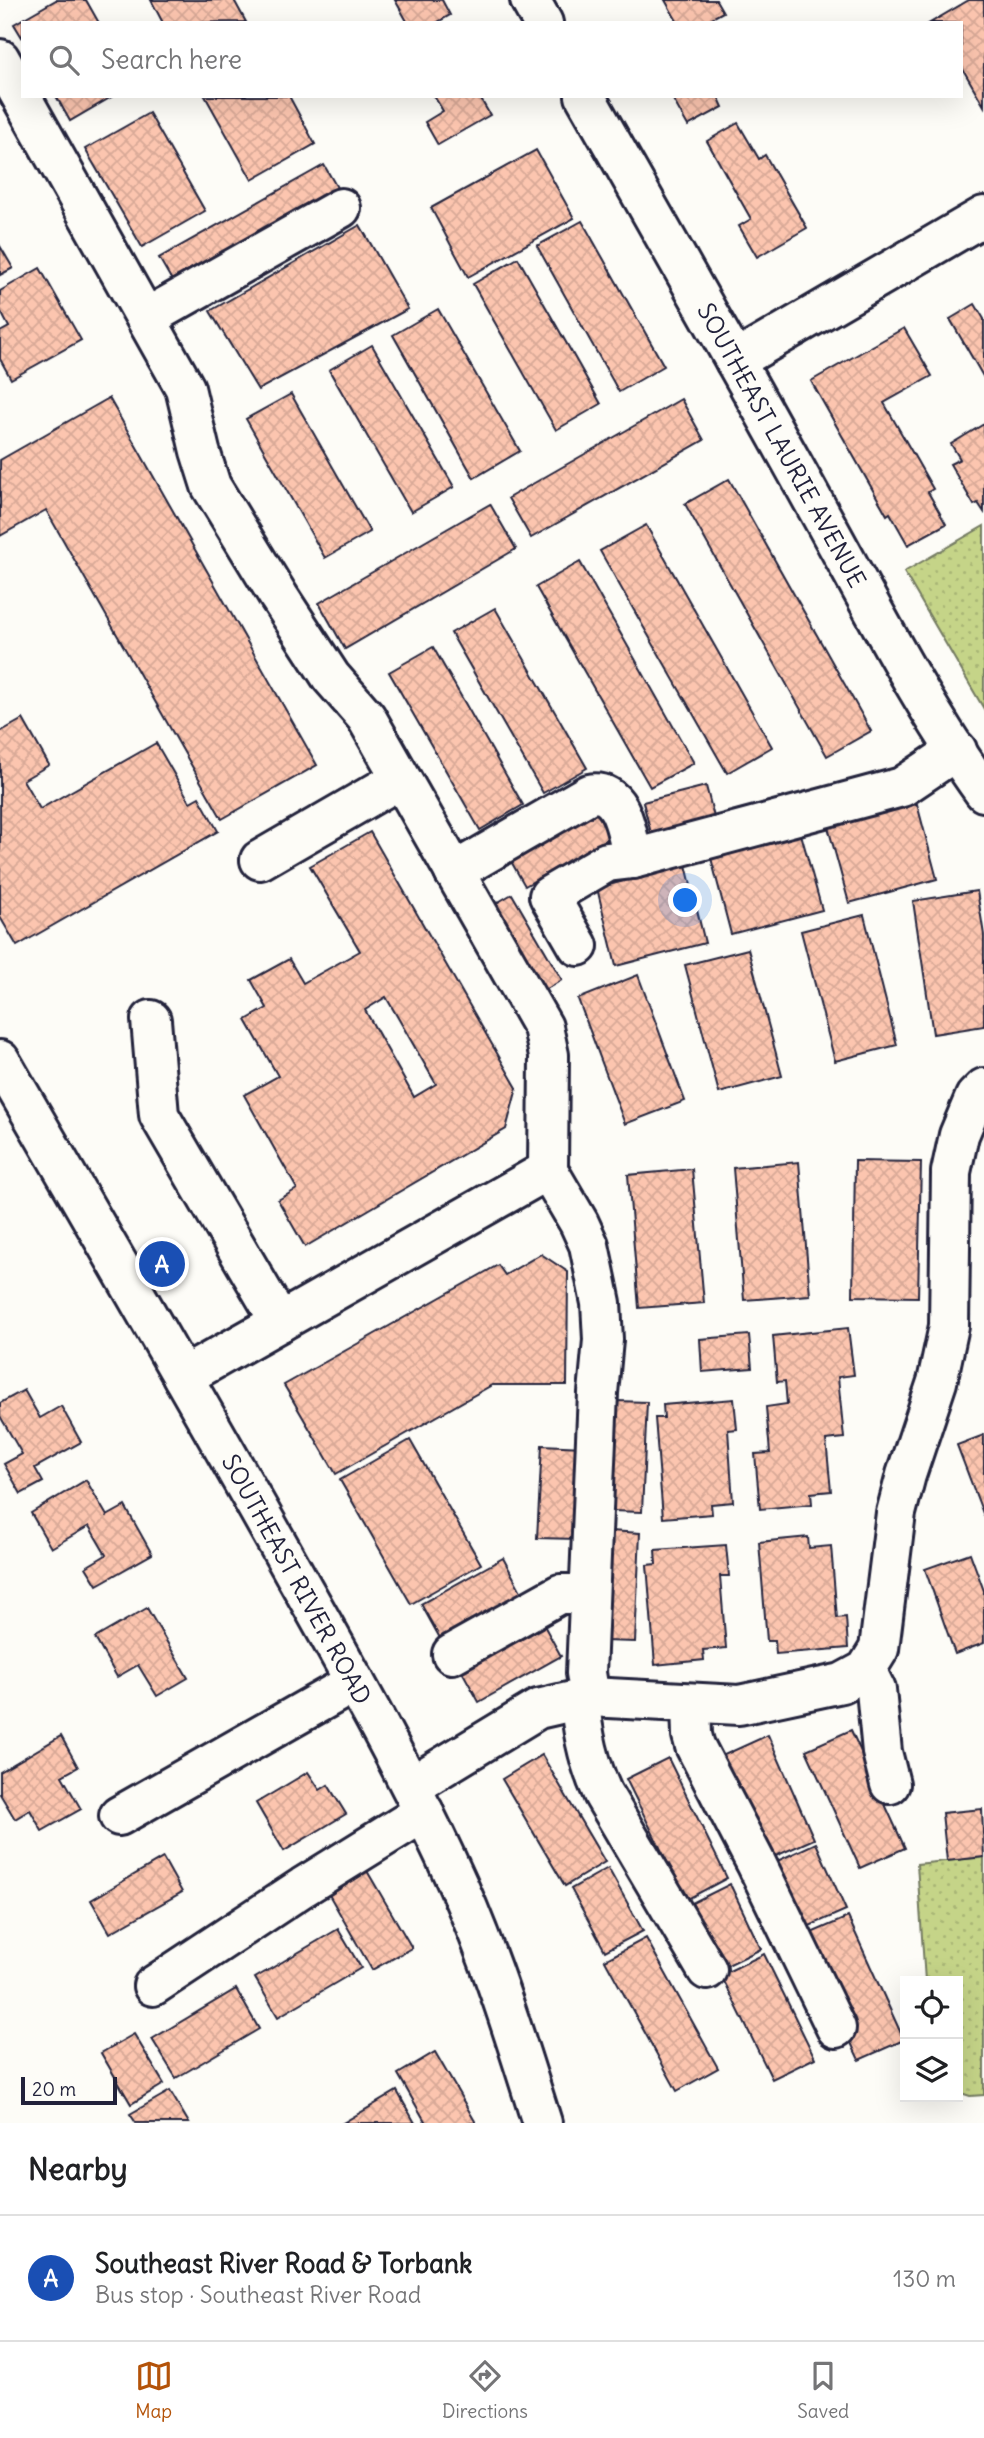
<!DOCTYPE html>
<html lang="en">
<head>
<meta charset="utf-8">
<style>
	:root { --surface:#fff; --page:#f6f6f6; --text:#202124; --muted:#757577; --line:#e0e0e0; --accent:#b45309 }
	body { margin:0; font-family:Delius,sans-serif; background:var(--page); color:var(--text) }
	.controls { position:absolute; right:21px; bottom:21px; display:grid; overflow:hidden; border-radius:0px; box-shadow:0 7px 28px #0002 }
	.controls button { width:63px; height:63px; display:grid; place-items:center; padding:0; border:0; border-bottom:2px solid var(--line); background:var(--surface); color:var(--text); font:35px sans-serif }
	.scale { position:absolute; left:21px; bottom:18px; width:96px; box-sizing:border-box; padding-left:7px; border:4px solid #22223b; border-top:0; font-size:19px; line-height:24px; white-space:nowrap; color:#22223b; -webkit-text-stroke:5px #fdfcf7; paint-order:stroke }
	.you { position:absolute; left:686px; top:901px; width:24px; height:24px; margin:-18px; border:5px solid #fff; border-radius:50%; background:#1a73e8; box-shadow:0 0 0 10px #1a73e833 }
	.badge { display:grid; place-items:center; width:46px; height:46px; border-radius:50%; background:var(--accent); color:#fff; font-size:23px; font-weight:700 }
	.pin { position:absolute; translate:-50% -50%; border:4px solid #fff; box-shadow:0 2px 7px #0006 }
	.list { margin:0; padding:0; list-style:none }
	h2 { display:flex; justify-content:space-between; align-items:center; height:91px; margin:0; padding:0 28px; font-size:30px }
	h2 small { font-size:23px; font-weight:400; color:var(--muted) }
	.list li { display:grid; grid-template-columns:46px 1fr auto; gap:21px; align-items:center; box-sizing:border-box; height:126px; padding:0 28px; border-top:2px solid var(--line) }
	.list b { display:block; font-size:26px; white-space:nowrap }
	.list p { margin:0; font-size:23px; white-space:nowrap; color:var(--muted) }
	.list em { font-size:23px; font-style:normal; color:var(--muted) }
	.icon { flex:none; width:38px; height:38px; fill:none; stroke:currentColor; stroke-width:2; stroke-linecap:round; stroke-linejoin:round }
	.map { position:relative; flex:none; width:984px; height:2123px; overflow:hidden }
	.search { position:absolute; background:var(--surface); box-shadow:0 7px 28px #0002; left:21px; right:21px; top:21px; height:77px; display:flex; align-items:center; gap:18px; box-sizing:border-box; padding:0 24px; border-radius:0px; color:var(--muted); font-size:26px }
	.sheet { height:217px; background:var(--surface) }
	nav { display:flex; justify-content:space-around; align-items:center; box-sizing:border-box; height:98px; border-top:2px solid var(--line); background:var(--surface); font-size:19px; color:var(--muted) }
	nav a { display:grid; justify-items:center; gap:4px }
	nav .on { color:var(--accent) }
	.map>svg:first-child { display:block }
	.green { fill:url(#green-dots); stroke:#747b62; stroke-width:2 }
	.building { fill:url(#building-cross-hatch); stroke:#22223b; stroke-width:2; fill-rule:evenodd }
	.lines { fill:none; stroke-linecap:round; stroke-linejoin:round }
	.minor-casing { stroke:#22223b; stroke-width:44 }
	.minor { stroke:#fdfcf7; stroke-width:38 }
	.labels { text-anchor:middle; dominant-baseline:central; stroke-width:6; stroke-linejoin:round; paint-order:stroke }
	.street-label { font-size:24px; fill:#22223b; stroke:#fdfcf7 }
</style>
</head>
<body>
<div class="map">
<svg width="984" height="2123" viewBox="0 0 984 2123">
	<defs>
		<pattern id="green-dots" width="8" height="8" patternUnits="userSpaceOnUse" patternTransform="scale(1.75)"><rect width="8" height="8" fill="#c5d488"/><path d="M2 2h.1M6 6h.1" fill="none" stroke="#a9b676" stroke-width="1.8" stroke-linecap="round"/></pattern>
		<pattern id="building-cross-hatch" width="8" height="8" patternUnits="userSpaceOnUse" patternTransform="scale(1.75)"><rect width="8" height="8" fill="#fcc5af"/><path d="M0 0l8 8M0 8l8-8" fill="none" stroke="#d8a997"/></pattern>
	</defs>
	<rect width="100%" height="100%" fill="#fdfcf7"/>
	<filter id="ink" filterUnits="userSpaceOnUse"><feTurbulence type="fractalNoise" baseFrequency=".0143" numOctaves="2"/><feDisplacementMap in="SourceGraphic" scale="14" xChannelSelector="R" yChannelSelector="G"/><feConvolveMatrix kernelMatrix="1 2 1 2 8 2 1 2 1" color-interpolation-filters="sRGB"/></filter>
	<g filter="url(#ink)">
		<!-- green -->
		<g class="green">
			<path d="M 984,526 L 984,709 L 904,572 Z"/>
			<path d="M 984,1857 L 984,2095 L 970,2096 L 958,2092 L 958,1981 L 925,1981 L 917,1864 Z"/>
		</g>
		<!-- building -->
		<g class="building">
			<path d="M 56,0 L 86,0 L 99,23 L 23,23 L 23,39 L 14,24 Z"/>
			<path d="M 151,0 L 234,0 L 246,22 L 163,23 Z"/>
			<path d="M 395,0 L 442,0 L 450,15 L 436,23 L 408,23 Z"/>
			<path d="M 665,0 L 716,0 L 723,12 L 703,23 L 678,23 Z"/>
			<path d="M 969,0 L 984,0 L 984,106 L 961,66 L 961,23 L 930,23 Z"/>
			<path d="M 56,96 L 113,96 L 70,121 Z"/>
			<path d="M 205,96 L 289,96 L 315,144 L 252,180 Z"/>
			<path d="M 434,96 L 479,96 L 490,115 L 438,145 L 425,122 L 443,111 Z"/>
			<path d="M 671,96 L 718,96 L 723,107 L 688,126 Z"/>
			<path d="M 149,113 L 205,211 L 142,247 L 85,149 Z"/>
			<path d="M 738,123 L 759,159 L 765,155 L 807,228 L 757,257 L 739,226 L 751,219 L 707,141 Z"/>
			<path d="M 536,150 L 574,218 L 468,277 L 431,208 Z"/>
			<path d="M 324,165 L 339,191 L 174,284 L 159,258 Z"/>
			<path d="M 582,221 L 664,366 L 619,392 L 537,246 Z"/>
			<path d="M 360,225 L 408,309 L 258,390 L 210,311 Z"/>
			<path d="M 0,246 L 13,268 L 0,275 Z"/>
			<path d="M 518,258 L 601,404 L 556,430 L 473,284 Z"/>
			<path d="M 40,268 L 81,340 L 11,379 L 0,359 L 0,332 L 9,327 L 0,310 L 0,291 Z"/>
			<path d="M 975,304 L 984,319 L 984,378 L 950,319 Z"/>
			<path d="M 438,309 L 520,451 L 474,478 L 393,335 Z"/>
			<path d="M 904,328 L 932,376 L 884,403 L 933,489 L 928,492 L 946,524 L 908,545 L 890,513 L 887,515 L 811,381 Z"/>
			<path d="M 372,345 L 454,487 L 411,512 L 329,370 Z"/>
			<path d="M 291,394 L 370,532 L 325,558 L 246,419 Z"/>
			<path d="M 109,398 L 317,765 L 222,819 L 46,510 L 0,536 L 0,460 Z"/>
			<path d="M 681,399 L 704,440 L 531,538 L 508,498 Z"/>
			<path d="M 984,424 L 984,512 L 978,503 L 974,505 L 950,464 L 960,459 L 951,444 Z"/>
			<path d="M 729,479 L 871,731 L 827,756 L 685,504 Z"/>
			<path d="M 490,504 L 516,549 L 345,649 L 319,603 Z"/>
			<path d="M 646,525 L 772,747 L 727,773 L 600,551 Z"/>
			<path d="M 580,562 L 694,763 L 650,787 L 536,587 Z"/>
			<path d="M 495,608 L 587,768 L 543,793 L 451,633 Z"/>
			<path d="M 433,647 L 523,805 L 480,830 L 389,672 Z"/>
			<path d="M 23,719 L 49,765 L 23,780 L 40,809 L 156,743 L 190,802 L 199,797 L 218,831 L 17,946 L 0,917 L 0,732 Z"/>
			<path d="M 706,786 L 715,821 L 652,837 L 643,802 Z"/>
			<path d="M 595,797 L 616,834 L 525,886 L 504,849 Z"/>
			<path d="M 917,804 L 937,879 L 849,903 L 828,827 Z"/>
			<path d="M 370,832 L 517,1088 L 506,1129 L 305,1247 L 278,1200 L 297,1189 L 244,1095 L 278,1076 L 246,1020 L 267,1008 L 251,980 L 289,959 L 303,983 L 360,951 L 310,866 ZM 386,997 L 436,1084 L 414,1097 L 365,1010 Z"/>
			<path d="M 801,834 L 822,910 L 731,934 L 711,858 Z"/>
			<path d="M 686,865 L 705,943 L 616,966 L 597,888 Z"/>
			<path d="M 977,891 L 984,935 L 984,1026 L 933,1034 L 913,901 Z"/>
			<path d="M 512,894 L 562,980 L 545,990 L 495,904 Z"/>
			<path d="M 864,915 L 897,1045 L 835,1061 L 801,931 Z"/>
			<path d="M 748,949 L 782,1076 L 719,1093 L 685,965 Z"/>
			<path d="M 638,975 L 685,1101 L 625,1124 L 578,999 Z"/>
			<path d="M 855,1161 L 921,1162 L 918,1297 L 853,1296 Z"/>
			<path d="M 799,1162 L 810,1295 L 744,1300 L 733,1168 Z"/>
			<path d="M 692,1169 L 704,1303 L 639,1308 L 628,1175 Z"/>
			<path d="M 541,1254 L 568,1272 L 567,1385 L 492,1385 L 336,1474 L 284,1385 L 498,1265 L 505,1275 Z"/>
			<path d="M 848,1328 L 854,1375 L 838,1377 L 844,1438 L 826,1440 L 831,1491 L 811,1493 L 812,1504 L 760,1509 L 755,1454 L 770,1453 L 766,1407 L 787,1404 L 785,1381 L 777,1382 L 773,1336 Z"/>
			<path d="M 749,1335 L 752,1368 L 702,1372 L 700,1339 Z"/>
			<path d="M 24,1390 L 40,1418 L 61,1406 L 81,1442 L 35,1468 L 43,1482 L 21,1494 L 4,1464 L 22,1454 L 0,1416 L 0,1403 Z"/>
			<path d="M 734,1399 L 737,1429 L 728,1430 L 733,1502 L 711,1504 L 712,1514 L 663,1518 L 655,1418 L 664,1418 L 663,1405 Z"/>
			<path d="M 616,1401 L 647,1402 L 642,1512 L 611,1511 Z"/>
			<path d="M 984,1435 L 984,1516 L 957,1445 Z"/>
			<path d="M 410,1440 L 481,1564 L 411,1604 L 340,1480 Z"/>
			<path d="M 542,1445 L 583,1447 L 578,1539 L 537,1538 Z"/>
			<path d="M 86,1480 L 107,1516 L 125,1506 L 152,1554 L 97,1585 L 86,1567 L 106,1555 L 89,1526 L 51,1548 L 31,1513 Z"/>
			<path d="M 610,1531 L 640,1533 L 635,1642 L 604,1641 Z"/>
			<path d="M 808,1537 L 809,1548 L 831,1546 L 837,1618 L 846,1617 L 848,1648 L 776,1654 L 775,1641 L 767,1641 L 759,1542 Z"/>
			<path d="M 726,1545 L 729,1576 L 720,1576 L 726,1648 L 703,1650 L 704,1660 L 655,1665 L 647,1565 L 656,1564 L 655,1550 Z"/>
			<path d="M 970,1553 L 984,1591 L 984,1643 L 955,1654 L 925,1569 Z"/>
			<path d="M 503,1558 L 523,1595 L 441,1640 L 421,1604 Z"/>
			<path d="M 147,1608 L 188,1678 L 157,1696 L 138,1665 L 117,1677 L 95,1638 Z"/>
			<path d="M 541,1620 L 561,1656 L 479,1702 L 459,1666 Z"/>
			<path d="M 851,1730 L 905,1848 L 860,1868 L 806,1750 Z"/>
			<path d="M 768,1735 L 814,1839 L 769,1859 L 722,1756 Z"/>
			<path d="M 61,1736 L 78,1767 L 62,1776 L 81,1809 L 42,1831 L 30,1810 L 15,1819 L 0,1794 L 0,1772 Z"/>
			<path d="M 542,1755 L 605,1862 L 565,1886 L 502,1779 Z"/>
			<path d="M 668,1758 L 727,1878 L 686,1900 L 626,1779 Z"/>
			<path d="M 308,1772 L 320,1790 L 328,1785 L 346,1814 L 284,1851 L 256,1803 Z"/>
			<path d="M 982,1809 L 984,1857 L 947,1861 L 942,1813 Z"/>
			<path d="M 816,1843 L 846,1910 L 805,1928 L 775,1862 Z"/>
			<path d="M 163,1858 L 182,1892 L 110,1933 L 91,1900 Z"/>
			<path d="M 363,1864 L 412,1948 L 372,1970 L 324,1886 Z"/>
			<path d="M 608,1868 L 643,1931 L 605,1951 L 571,1889 Z"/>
			<path d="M 730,1884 L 761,1949 L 724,1967 L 692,1903 Z"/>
			<path d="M 848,1917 L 904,2040 L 859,2060 L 802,1937 Z"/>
			<path d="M 338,1929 L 361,1968 L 278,2017 L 255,1978 Z"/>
			<path d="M 646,1938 L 718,2068 L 677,2091 L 605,1960 Z"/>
			<path d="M 764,1954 L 815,2058 L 772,2079 L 721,1975 Z"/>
			<path d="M 236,1989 L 259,2029 L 176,2078 L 152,2039 Z"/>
			<path d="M 134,2034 L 164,2084 L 131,2104 L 101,2053 Z"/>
			<path d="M 435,2052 L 476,2123 L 426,2123 L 398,2074 Z"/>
			<path d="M 170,2091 L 189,2123 L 136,2123 L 130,2114 Z"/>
			<path d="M 397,2091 L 415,2123 L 343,2123 Z"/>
		</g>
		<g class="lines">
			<defs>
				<g id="minor">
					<path d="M 530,0 L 543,23"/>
					<path d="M 0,59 L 185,388 L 200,451 L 211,486 L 279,597 L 331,677 L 366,717 L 543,1027 L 549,1055 L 548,1170 L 579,1223 L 589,1245 L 601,1303 L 603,1340 L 598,1393 L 586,1673 L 590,1697"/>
					<path d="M 585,96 C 663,233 741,370 817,508 C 870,603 920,703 984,792"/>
					<path d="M 146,318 L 341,208"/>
					<path d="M 735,361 L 984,216"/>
					<path d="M 260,860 L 400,779"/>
					<path d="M 454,872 L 589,794 C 623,787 627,835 633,859"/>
					<path d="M 578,946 L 549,896 L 607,862 L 633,859 L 902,787 L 957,750"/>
					<path d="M 151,1020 L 159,1115 L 280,1322"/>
					<path d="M 0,1060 C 95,1224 191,1389 284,1555 C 345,1664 407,1771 458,1885 C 492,1962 517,2043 542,2123"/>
					<path d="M 183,1377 L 548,1170"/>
					<path d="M 452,1654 L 560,1594 L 589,1594"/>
					<path d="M 866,1670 L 876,1690 L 882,1752 L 890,1784"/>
					<path d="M 580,1699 C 582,1732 589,1764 603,1794 L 707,1970"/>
					<path d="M 691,1703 L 692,1735 L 695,1746 L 756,1863 L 836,2028"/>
					<path d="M 411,1786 L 538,1709 L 590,1697 L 739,1705 L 842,1683 L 866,1670 L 879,1649 L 896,1513 L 906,1475 L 937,1382 L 949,1326 L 951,1172 L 959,1135 L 975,1097 L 984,1088"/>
					<path d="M 119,1816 L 355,1682"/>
					<path d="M 153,1986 L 303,1887 L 424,1812"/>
				</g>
			</defs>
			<!-- minor casing -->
			<use href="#minor" class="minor-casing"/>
			<!-- minor -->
			<use href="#minor" class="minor"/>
		</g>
	</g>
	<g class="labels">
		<!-- street labels -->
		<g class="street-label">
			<text transform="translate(782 445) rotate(61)">SOUTHEAST LAURIE AVENUE</text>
			<text transform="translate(297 1579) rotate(61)">SOUTHEAST RIVER ROAD</text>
		</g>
	</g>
</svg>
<div class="controls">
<button><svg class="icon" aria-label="locate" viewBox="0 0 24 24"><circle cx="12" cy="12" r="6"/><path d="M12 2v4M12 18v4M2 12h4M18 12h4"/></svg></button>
<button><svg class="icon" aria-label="layers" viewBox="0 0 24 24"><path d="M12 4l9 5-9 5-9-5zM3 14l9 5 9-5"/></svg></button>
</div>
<div class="scale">20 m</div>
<div class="you"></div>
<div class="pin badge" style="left:162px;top:1264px;background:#1a4fb4">A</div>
<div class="search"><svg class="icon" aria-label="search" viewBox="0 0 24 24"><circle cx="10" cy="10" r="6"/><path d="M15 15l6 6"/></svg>Search here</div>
</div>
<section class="sheet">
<h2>Nearby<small></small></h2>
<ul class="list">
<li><span class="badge" style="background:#1a4fb4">A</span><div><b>Southeast River Road &amp; Torbank</b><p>Bus stop · Southeast River Road</p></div><em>130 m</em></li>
</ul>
</section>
<nav>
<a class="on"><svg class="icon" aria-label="map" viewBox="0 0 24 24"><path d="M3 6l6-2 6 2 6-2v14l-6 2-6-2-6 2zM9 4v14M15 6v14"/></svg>Map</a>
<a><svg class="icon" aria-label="directions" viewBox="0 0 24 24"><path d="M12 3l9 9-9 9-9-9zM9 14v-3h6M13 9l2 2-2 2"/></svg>Directions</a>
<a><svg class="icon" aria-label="saved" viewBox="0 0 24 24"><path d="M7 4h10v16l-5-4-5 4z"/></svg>Saved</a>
</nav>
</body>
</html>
